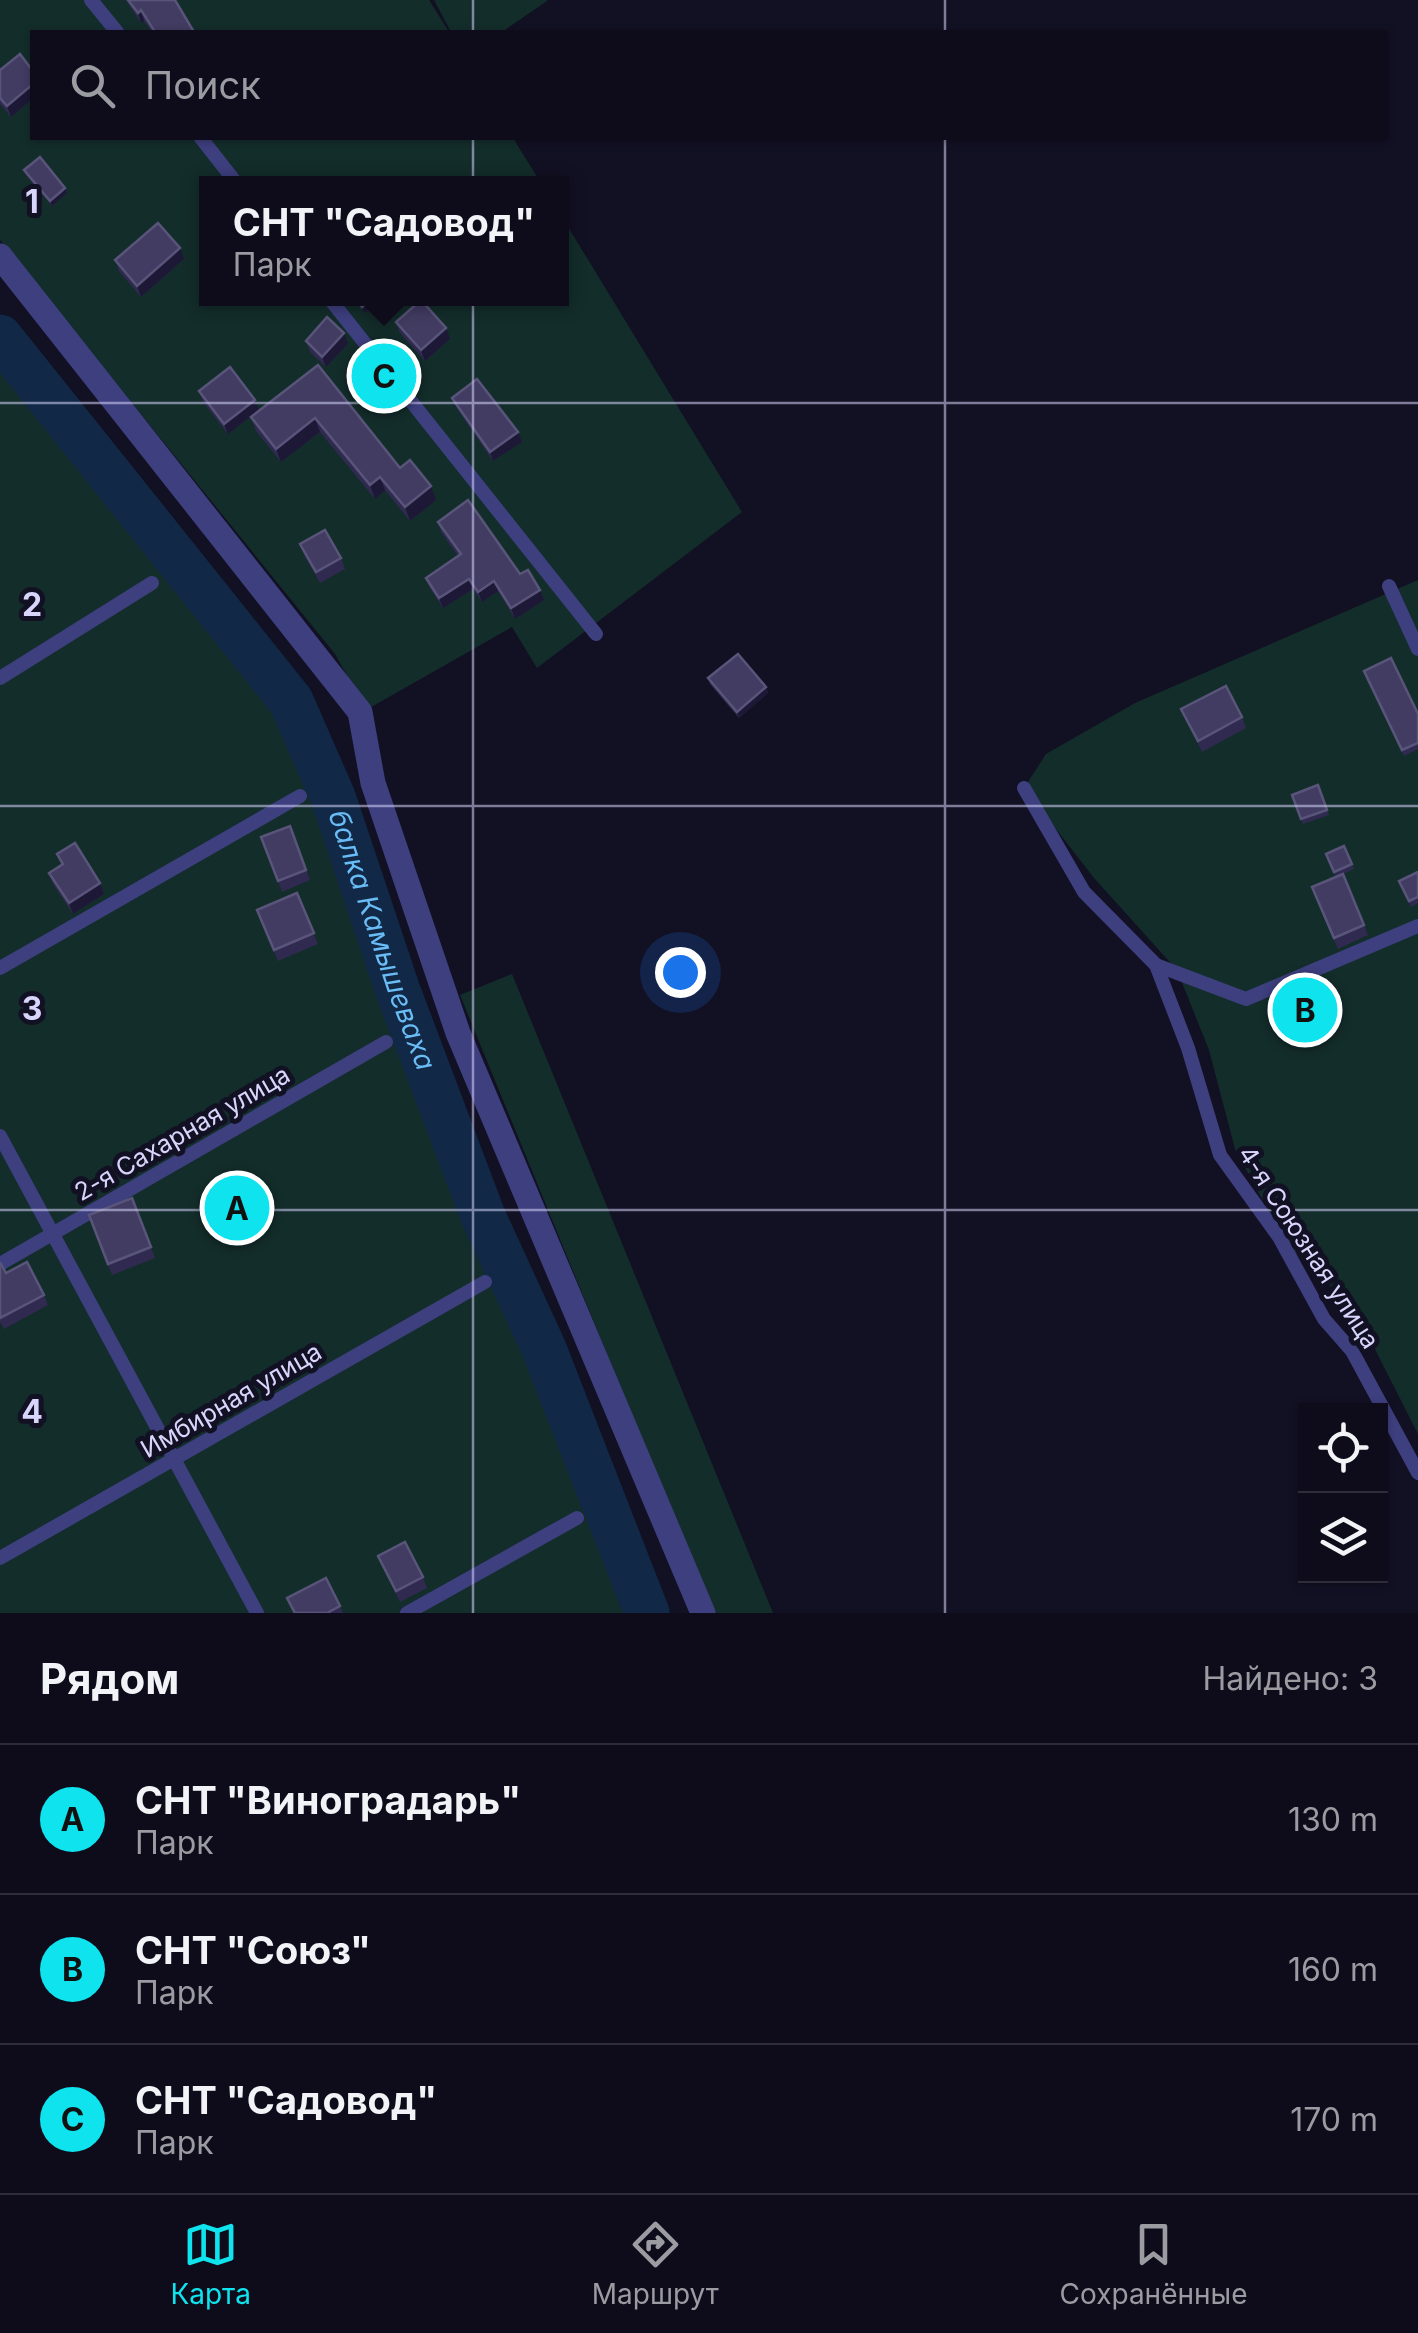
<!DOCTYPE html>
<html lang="ru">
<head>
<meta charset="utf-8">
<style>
	:root { --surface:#0e0c1a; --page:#171523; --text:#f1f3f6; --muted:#9b9ba2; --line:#2e2c39; --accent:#0fe3ee }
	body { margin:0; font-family:Inter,sans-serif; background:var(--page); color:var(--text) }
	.controls { position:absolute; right:30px; bottom:30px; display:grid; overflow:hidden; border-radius:0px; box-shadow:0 2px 8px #0004 }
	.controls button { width:90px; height:90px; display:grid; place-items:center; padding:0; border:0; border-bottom:2px solid var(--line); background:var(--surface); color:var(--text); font:50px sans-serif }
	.you { position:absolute; left:680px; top:972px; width:35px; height:35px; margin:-25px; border:8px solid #fff; border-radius:50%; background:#1a73e8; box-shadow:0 0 0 15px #1a73e833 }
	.badge { display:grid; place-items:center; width:65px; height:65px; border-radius:50%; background:var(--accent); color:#111; font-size:32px; font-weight:700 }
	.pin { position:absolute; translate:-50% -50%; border:5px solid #fff; box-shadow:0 2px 10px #0006 }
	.popup { position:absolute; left:199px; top:176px; width:370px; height:130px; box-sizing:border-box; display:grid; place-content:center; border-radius:0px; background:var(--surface); filter:drop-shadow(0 2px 8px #0005); font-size:32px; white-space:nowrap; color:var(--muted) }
	.popup b { font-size:38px; color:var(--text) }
	.popup::after { content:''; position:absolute; left:50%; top:100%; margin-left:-20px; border:20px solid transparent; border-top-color:var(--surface) }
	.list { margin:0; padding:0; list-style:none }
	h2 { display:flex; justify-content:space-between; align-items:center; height:130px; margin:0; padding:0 40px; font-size:42px }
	h2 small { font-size:32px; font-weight:400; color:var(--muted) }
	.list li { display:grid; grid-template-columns:65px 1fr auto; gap:30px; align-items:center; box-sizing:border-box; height:150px; padding:0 40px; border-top:2px solid var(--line) }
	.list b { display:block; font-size:38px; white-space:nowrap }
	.list p { margin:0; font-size:32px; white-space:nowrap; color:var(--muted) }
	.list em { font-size:32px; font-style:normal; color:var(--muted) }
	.icon { flex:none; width:55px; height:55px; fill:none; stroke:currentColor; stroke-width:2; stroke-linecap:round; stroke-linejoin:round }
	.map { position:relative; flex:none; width:1418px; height:1613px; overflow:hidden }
	.search { position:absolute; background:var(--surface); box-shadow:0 2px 8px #0004; left:30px; right:30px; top:30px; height:110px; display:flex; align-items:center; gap:25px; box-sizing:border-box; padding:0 35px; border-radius:0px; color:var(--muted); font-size:38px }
	.sheet { height:580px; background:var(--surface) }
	nav { display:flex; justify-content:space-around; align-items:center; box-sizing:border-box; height:140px; border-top:2px solid var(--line); background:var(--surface); font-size:28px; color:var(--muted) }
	nav a { display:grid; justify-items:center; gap:5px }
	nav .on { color:var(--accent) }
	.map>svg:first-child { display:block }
	.green { fill:#132d2b }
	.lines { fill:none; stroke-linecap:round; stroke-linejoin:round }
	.river { stroke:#112846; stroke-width:45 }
	.lane { stroke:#3e3f7f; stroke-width:14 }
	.street { stroke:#3e3f7f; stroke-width:25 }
	.wall { fill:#302a50 }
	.shaded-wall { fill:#1c1836 }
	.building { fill:#423c62; stroke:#59547a; stroke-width:2.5 }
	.grid { fill:none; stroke:#d7d5fc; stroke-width:2.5; stroke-opacity:0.55 }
	.labels { text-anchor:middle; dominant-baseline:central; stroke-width:10; stroke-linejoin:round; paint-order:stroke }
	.street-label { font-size:25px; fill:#d7d5fc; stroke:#121023 }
	.water-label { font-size:28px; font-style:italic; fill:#6abcf6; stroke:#121023 }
	.grid-label { font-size:32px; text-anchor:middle; font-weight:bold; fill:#d7d5fc; stroke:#121023; stroke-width:10; stroke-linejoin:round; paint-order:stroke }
</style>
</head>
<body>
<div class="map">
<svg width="1418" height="1613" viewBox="0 0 1418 1613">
	<rect width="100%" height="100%" fill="#121023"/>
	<!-- green -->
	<g class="green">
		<path d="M 0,0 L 429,0 L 449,32 L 32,32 L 32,138 L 513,138 L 541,183 L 206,184 L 206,298 L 562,298 L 562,217 L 742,512 L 537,668 L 512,627 L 366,710 L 335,654 L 0,240 Z"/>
		<path d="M 434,0 L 547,0 L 547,1 L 502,32 L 451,32 Z"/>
		<path d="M 0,337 L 275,709 L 324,803 L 623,1613 L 0,1613 Z"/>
		<path d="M 1418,580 L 1418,1434 L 1354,1308 L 1288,1247 L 1235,1149 L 1209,1050 L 1177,970 L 1094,878 L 1024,788 L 1046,754 L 1135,703 Z"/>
		<path d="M 512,974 L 773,1613 L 713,1613 L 460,995 Z"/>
	</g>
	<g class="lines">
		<!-- river -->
		<path class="river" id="s1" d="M 0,337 L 291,701 L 333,797 L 398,991 L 483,1216 L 544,1349 L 647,1613"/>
		<!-- lane -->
		<g class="lane">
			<path d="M 91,0 L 117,32"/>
			<path d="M 201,138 L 237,184"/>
			<path d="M 329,298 L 596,634"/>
			<path d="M 1389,586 L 1418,649"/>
			<path d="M 0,678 L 152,583"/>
			<path d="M 1024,788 L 1084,892 L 1156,965 L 1188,1048 L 1220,1155 L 1279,1237 L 1324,1319 L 1352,1351 L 1418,1473"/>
			<path d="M 1156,965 L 1246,999 L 1418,926"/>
			<path d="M 0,968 L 300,796"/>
			<path d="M 0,1136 L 257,1613"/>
			<path d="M 0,1264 L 386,1042"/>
			<path d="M 0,1558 L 485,1282"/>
			<path d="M 407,1613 L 577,1518"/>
		</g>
		<!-- street -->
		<path class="street" d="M 0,256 L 360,712 L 373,783 L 458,1033 L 703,1613"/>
	</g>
	<!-- wall -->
	<g class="wall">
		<path d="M 126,0 L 175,0 L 194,32 L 152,32 L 144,21 L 141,23 Z"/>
		<path d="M 0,70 L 32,70 L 32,99 L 11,117 L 0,104 Z"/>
		<path d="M 24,170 L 65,188 L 67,193 L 52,206 L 26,175 Z"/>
		<path d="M 184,259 L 141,297 L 119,271 L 115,260 Z"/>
		<path d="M 396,322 L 450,339 L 425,361 L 400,333 Z"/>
		<path d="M 306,341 L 348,344 L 326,367 L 310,352 Z"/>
		<path d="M 318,365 L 400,468 L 436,500 L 410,521 L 385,490 L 375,499 L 320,432 L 281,462 L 256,431 L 251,417 Z"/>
		<path d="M 199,391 L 255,400 L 259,410 L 228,434 L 203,402 Z"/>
		<path d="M 452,398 L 518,432 L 522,442 L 493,461 L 456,407 Z"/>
		<path d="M 438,522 L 520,574 L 540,590 L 544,600 L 515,619 L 498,591 L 482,602 L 473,589 L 443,608 L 430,588 L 426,578 L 458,556 L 441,532 Z"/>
		<path d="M 300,544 L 341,558 L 345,569 L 320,583 L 304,555 Z"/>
		<path d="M 1366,677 L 1418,714 L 1418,749 L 1404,756 Z"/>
		<path d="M 708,678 L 766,687 L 768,693 L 739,718 L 710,684 Z"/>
		<path d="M 1181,709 L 1242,717 L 1246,728 L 1202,752 Z"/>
		<path d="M 1318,785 L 1329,815 L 1303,824 L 1292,795 Z"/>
		<path d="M 290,826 L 310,880 L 282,892 L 261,837 Z"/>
		<path d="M 1344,846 L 1354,869 L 1343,874 L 1368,935 L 1338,949 L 1316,898 L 1336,877 L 1326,854 Z"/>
		<path d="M 57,854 L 100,883 L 104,894 L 73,914 L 53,884 L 49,873 L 61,865 Z"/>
		<path d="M 1418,872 L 1418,903 L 1411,907 L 1399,881 Z"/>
		<path d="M 297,893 L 318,944 L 278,961 L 257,910 Z"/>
		<path d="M 89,1215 L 151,1247 L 155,1258 L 112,1275 Z"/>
		<path d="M 0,1262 L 6,1273 L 44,1295 L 48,1305 L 4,1329 L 0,1322 Z"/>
		<path d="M 378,1556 L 423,1577 L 427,1588 L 400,1602 Z"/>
		<path d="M 287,1598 L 340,1606 L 343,1613 L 293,1613 Z"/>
	</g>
	<!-- shaded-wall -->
	<g class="shaded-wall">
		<path d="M 141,10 L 144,21 L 141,23 L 138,13 Z"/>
		<path d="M 32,85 L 32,99 L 11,117 L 7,106 Z"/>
		<path d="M 65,188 L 67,193 L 52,206 L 50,201 Z"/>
		<path d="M 180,248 L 184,259 L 141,297 L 137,286 Z"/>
		<path d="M 374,298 L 382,299 L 364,313 L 362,307 Z"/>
		<path d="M 446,328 L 450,339 L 425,361 L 421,350 Z"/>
		<path d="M 344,333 L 348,344 L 326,367 L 322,357 Z"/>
		<path d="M 255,400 L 259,410 L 228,434 L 224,424 Z"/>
		<path d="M 315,418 L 320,432 L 281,462 L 276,449 Z"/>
		<path d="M 518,432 L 522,442 L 493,461 L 490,452 Z"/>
		<path d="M 380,477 L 385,490 L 375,499 L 370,485 Z"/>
		<path d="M 431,486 L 436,500 L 410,521 L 405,507 Z"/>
		<path d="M 469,579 L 473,589 L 443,608 L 439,598 Z"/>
		<path d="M 494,581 L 498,591 L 482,602 L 478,592 Z"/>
		<path d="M 540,590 L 544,600 L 515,619 L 511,608 Z"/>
		<path d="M 766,687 L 768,693 L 739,718 L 737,712 Z"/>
		<path d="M 100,883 L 104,894 L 73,914 L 69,903 Z"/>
	</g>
	<!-- building -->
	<g class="building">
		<path d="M 128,0 L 175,0 L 194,32 L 155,32 L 141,10 L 138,13 Z"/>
		<path d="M 20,54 L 32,70 L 32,85 L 7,106 L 0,98 L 0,70 Z"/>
		<path d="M 40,157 L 65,188 L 50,201 L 24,170 Z"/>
		<path d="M 158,223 L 180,248 L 137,286 L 115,260 Z"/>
		<path d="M 356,298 L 374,298 L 362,307 Z"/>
		<path d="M 421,300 L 446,328 L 421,350 L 396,322 Z"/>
		<path d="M 327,317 L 344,333 L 322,357 L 306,341 Z"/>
		<path d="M 318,365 L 400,468 L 410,460 L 431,486 L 405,507 L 380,477 L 370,485 L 315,418 L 276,449 L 251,417 Z"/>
		<path d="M 230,367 L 255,400 L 224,424 L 199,391 Z"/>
		<path d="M 477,379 L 518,432 L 490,452 L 452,398 Z"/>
		<path d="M 468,500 L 520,574 L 528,570 L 540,590 L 511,608 L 494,581 L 478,592 L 469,579 L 439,598 L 426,578 L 461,554 L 438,522 Z"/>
		<path d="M 325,530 L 341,558 L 316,572 L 300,544 Z"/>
		<path d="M 738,654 L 766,687 L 737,712 L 708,678 Z"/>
		<path d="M 1391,658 L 1418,714 L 1418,743 L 1402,750 L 1364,671 Z"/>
		<path d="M 1226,686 L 1242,717 L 1198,741 L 1181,709 Z"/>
		<path d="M 1318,785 L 1327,810 L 1301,819 L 1292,795 Z"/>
		<path d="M 290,826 L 306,870 L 278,881 L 261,837 Z"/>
		<path d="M 75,843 L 100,883 L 69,903 L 49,873 L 63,864 L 57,854 Z"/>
		<path d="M 1344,846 L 1352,864 L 1334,872 L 1326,854 Z"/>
		<path d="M 1418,872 L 1418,897 L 1409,901 L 1399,881 Z"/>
		<path d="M 1343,874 L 1364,925 L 1334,938 L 1312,887 Z"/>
		<path d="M 297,893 L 314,933 L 274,950 L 257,910 Z"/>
		<path d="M 132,1198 L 151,1247 L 108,1264 L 89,1215 Z"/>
		<path d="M 0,1262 L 6,1273 L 27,1262 L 44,1295 L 0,1318 Z"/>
		<path d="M 405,1542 L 423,1577 L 396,1591 L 378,1556 Z"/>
		<path d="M 326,1578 L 340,1606 L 327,1613 L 295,1613 L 287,1598 Z"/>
	</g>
	<!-- grid -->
	<path class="grid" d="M 473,0 L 473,32M 945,0 L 945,32M 473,138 L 473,1613M 945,138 L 945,1613M 0,403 L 1418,403M 0,806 L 1418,806M 0,1210 L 1418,1210"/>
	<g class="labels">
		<!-- street labels -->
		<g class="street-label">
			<text transform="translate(182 1133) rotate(-30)">2-я Сахарная улица</text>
			<text transform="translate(1309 1247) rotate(57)">4-я Союзная улица</text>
			<text transform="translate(231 1400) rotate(-30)">Имбирная улица</text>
		</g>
		<!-- water labels -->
		<g class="water-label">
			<text stroke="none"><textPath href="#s1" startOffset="722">балка Камышеваха</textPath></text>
		</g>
	</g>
	<g class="grid-label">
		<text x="32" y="213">1</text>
		<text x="32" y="616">2</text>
		<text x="32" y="1020">3</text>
		<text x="32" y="1423">4</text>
	</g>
</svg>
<div class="controls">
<button><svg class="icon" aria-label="locate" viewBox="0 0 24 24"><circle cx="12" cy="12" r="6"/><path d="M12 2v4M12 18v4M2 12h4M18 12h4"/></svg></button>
<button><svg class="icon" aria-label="layers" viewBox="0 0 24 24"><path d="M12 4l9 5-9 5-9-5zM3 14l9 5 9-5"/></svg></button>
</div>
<div class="you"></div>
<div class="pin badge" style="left:237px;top:1208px">A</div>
<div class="pin badge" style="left:1305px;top:1010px">B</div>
<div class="pin badge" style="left:384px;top:376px">C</div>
<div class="popup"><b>СНТ &quot;Садовод&quot;</b>Парк</div>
<div class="search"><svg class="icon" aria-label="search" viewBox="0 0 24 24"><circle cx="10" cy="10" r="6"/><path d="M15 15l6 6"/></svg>Поиск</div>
</div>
<section class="sheet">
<h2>Рядом<small>Найдено: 3</small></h2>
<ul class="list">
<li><span class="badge">A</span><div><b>СНТ &quot;Виноградарь&quot;</b><p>Парк</p></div><em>130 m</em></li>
<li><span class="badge">B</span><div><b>СНТ &quot;Союз&quot;</b><p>Парк</p></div><em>160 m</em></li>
<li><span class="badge">C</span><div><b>СНТ &quot;Садовод&quot;</b><p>Парк</p></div><em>170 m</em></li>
</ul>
</section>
<nav>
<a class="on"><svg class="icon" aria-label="map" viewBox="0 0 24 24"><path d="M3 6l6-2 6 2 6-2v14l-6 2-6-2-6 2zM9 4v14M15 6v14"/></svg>Карта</a>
<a><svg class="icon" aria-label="directions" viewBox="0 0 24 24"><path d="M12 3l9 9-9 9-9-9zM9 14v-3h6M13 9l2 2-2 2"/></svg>Маршрут</a>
<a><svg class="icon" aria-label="saved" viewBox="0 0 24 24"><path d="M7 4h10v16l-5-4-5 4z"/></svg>Сохранённые</a>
</nav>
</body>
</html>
